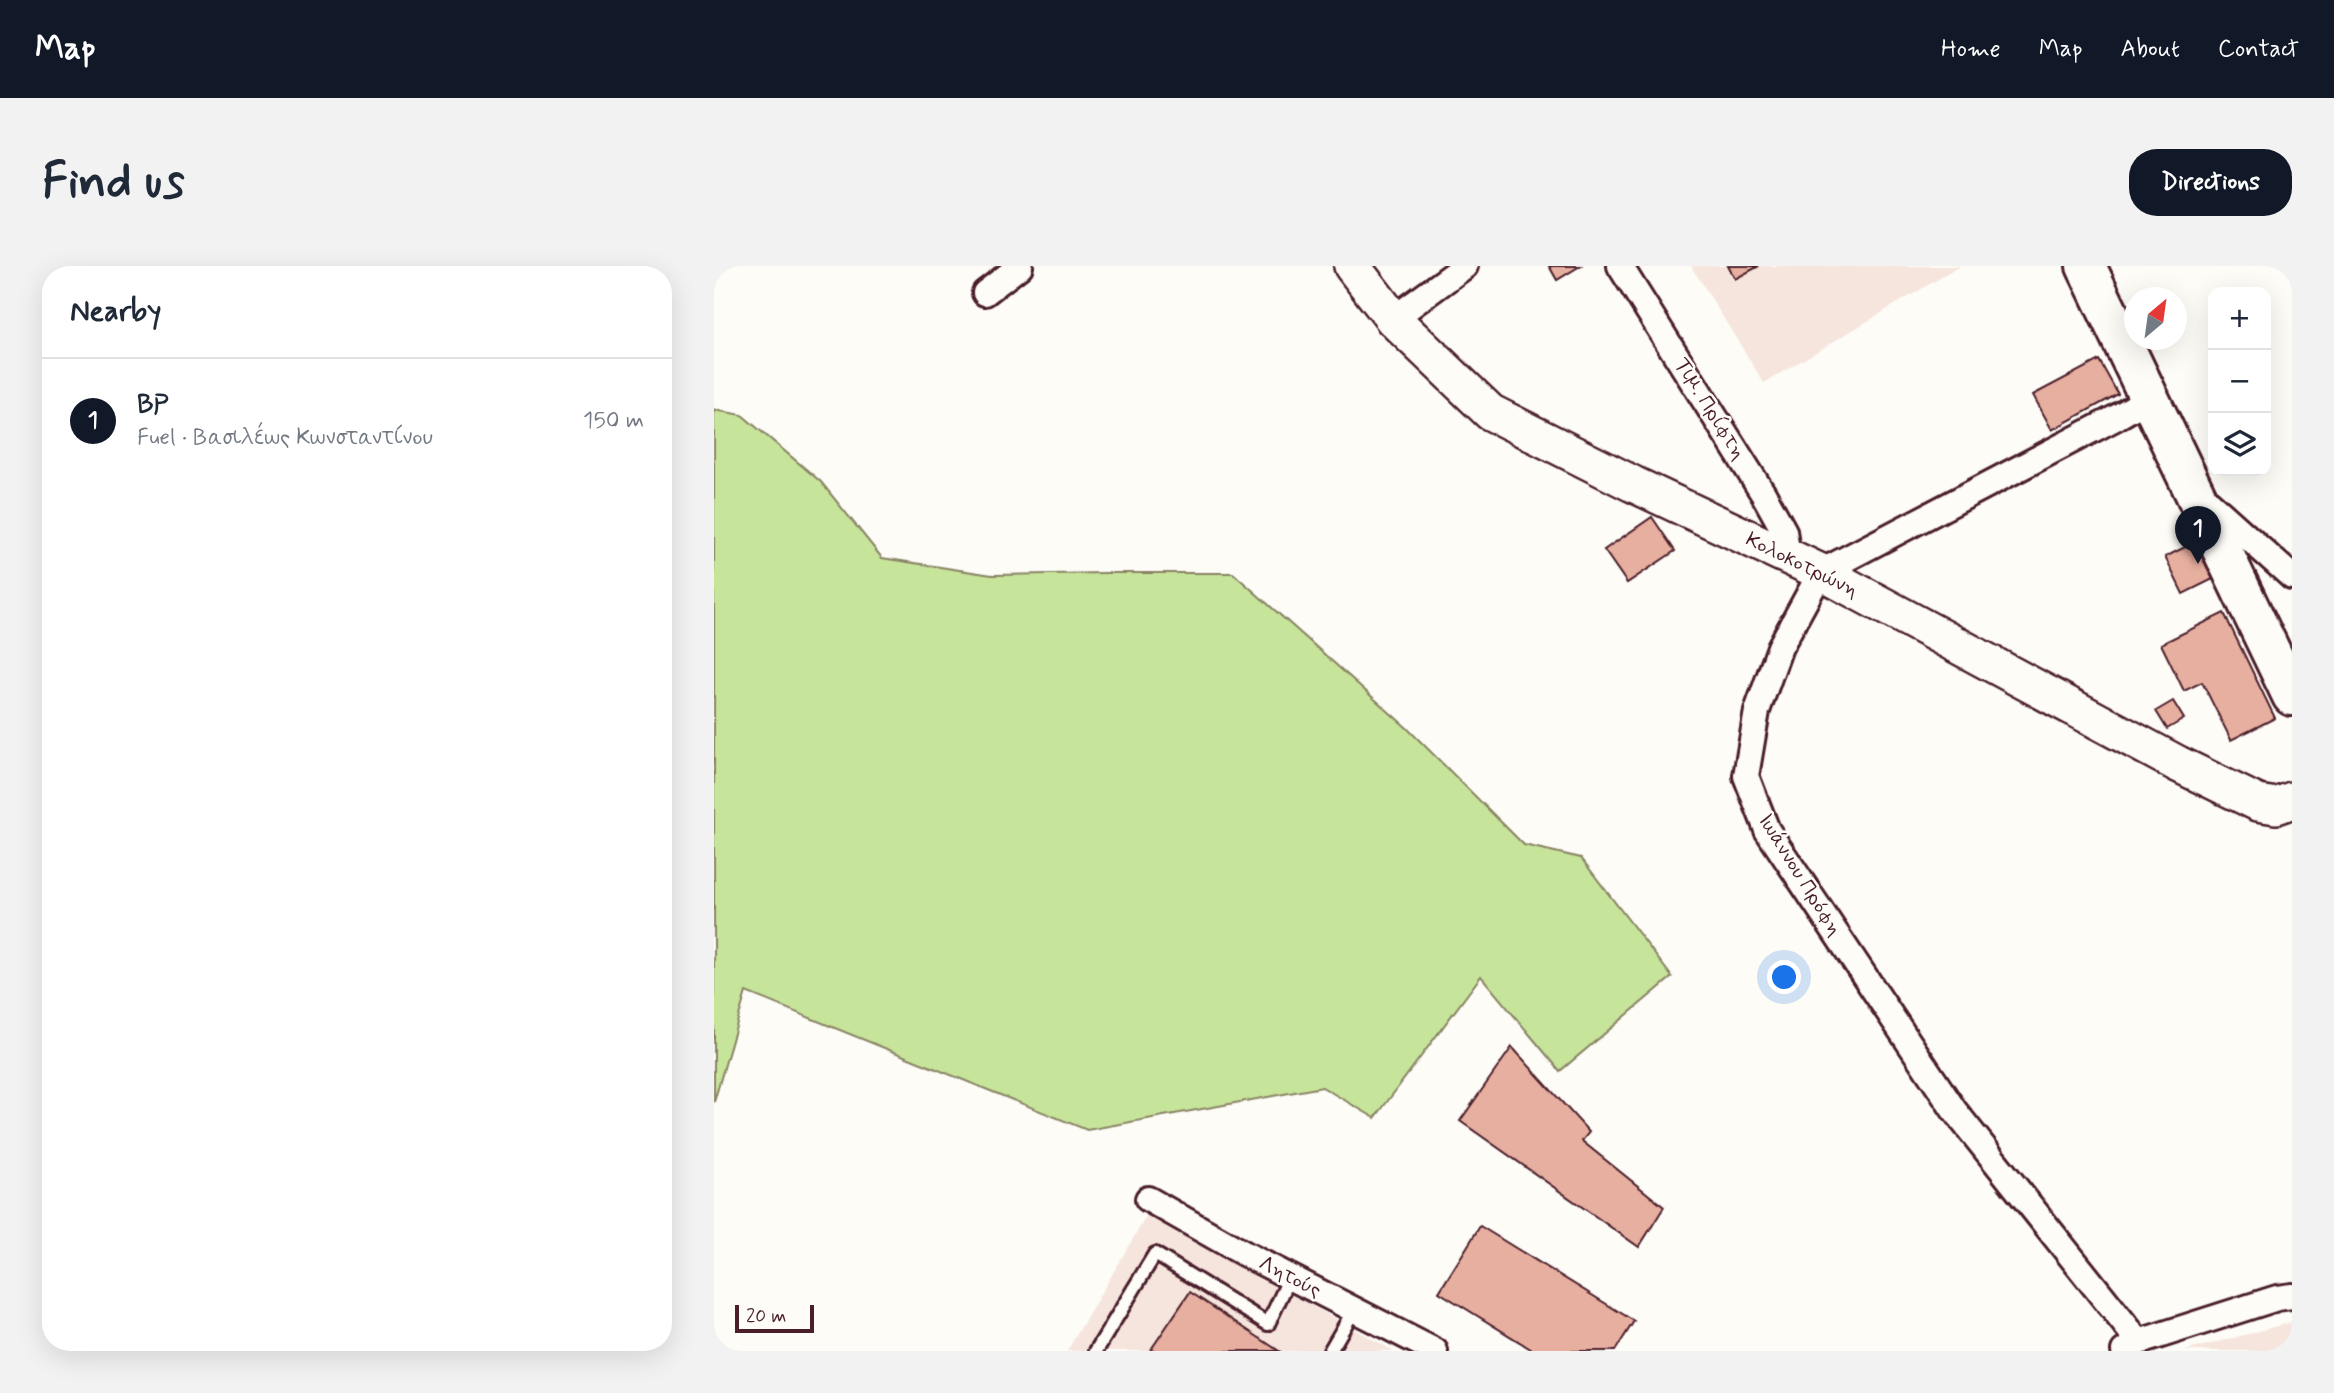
<!DOCTYPE html>
<html lang="en">
<head>
<meta charset="utf-8">
<style>
	:root { --surface:#fff; --page:#f2f2f3; --text:#1f2937; --muted:#747a83; --line:#e0e1e3; --accent:#111827 }
	body { margin:0; font-family:Mynerve,sans-serif; background:var(--page); color:var(--text) }
	.controls { position:absolute; right:21px; top:21px; display:grid; overflow:hidden; border-radius:14px; box-shadow:0 7px 28px #0002 }
	.controls button { width:63px; height:63px; display:grid; place-items:center; padding:0; border:0; border-bottom:2px solid var(--line); background:var(--surface); color:var(--text); font:35px sans-serif }
	.compass { position:absolute; left:1410px; top:21px; width:63px; height:63px; border-radius:50%; background:var(--surface); box-shadow:0 7px 28px #0002; rotate:29deg }
	.scale { position:absolute; left:21px; bottom:18px; width:79px; box-sizing:border-box; padding-left:7px; border:4px solid #4a1f2b; border-top:0; font-size:19px; line-height:24px; white-space:nowrap; color:#4a1f2b; -webkit-text-stroke:5px #fdfcf7; paint-order:stroke }
	.you { position:absolute; left:1071px; top:712px; width:24px; height:24px; margin:-18px; border:5px solid #fff; border-radius:50%; background:#1a73e8; box-shadow:0 0 0 10px #1a73e833 }
	.badge { display:grid; place-items:center; width:46px; height:46px; border-radius:50%; background:var(--accent); color:#fff; font-size:23px; font-weight:700 }
	.pin { position:absolute; translate:-50% -58px; filter:drop-shadow(0 2px 4px #0008) }
	.pin::after { content:''; position:absolute; top:37px; width:24px; height:21px; background:inherit; clip-path:polygon(0 0,100% 0,50% 100%) }
	.list { margin:0; padding:0; list-style:none }
	h2 { display:flex; justify-content:space-between; align-items:center; height:91px; margin:0; padding:0 28px; font-size:30px }
	h2 small { font-size:23px; font-weight:400; color:var(--muted) }
	.list li { display:grid; grid-template-columns:46px 1fr auto; gap:21px; align-items:center; box-sizing:border-box; height:126px; padding:0 28px; border-top:2px solid var(--line) }
	.list b { display:block; font-size:26px; white-space:nowrap }
	.list p { margin:0; font-size:23px; white-space:nowrap; color:var(--muted) }
	.list em { font-size:23px; font-style:normal; color:var(--muted) }
	.icon { flex:none; width:38px; height:38px; fill:none; stroke:currentColor; stroke-width:2; stroke-linecap:round; stroke-linejoin:round }
	.map { position:relative; flex:none; width:1578px; height:1085px; overflow:hidden; border-radius:28px }
	header { display:flex; align-items:center; gap:42px; box-sizing:border-box; height:98px; padding:0 35px; background:var(--accent); color:#fff }
	header strong { font-size:33px }
	nav { display:flex; gap:38px; margin-inline-start:auto; font-size:24px }
	.intro { display:flex; align-items:center; justify-content:space-between; box-sizing:border-box; height:168px; padding:0 42px }
	h1 { margin:0; font-size:49px }
	.button { padding:18px 32px; border-radius:28px; background:var(--accent); color:#fff; font-size:24px; font-weight:700 }
	main { display:flex; gap:42px; padding:0 42px }
	aside { flex:1; background:var(--surface); border-radius:28px; box-shadow:0 7px 28px #0002 }
	.map>svg:first-child { display:block }
	.built { fill:#f6e5dd }
	.green { fill:#c7e49b; stroke:#888263; stroke-width:2 }
	.building { fill:#e7af9f; stroke:#4a1f2b; stroke-width:2 }
	.lines { fill:none; stroke-linecap:round; stroke-linejoin:round }
	.lane-casing { stroke:#4a1f2b; stroke-width:18 }
	.street-casing { stroke:#4a1f2b; stroke-width:30 }
	.secondary-casing { stroke:#4a1f2b; stroke-width:40 }
	.primary-casing { stroke:#4a1f2b; stroke-width:44 }
	.lane { stroke:#fdfcf7; stroke-width:12 }
	.street { stroke:#fdfcf7; stroke-width:24 }
	.secondary { stroke:#fdfcf7; stroke-width:35 }
	.primary { stroke:#fdfcf7; stroke-width:38 }
	.labels { text-anchor:middle; dominant-baseline:central; stroke-width:5; stroke-linejoin:round; paint-order:stroke }
	.street-label { font-size:21px; fill:#4a1f2b; stroke:#fdfcf7 }
</style>
</head>
<body>
<header>
<strong>Map</strong>
<nav><a>Home</a><a>Map</a><a>About</a><a>Contact</a></nav>
</header>
<div class="intro"><h1>Find us</h1><a class="button">Directions</a></div>
<main>
<aside>
<h2>Nearby<small></small></h2>
<ul class="list">
<li><span class="badge">1</span><div><b>BP</b><p>Fuel · Βασιλέως Κωνσταντίνου</p></div><em>150 m</em></li>
</ul>
</aside>
<div class="map">
<svg width="1578" height="1085" viewBox="0 0 1578 1085">
	<rect width="100%" height="100%" fill="#fdfcf7"/>
	<filter id="ink" filterUnits="userSpaceOnUse"><feTurbulence type="fractalNoise" baseFrequency=".0143" numOctaves="2"/><feDisplacementMap in="SourceGraphic" scale="14" xChannelSelector="R" yChannelSelector="G"/><feConvolveMatrix kernelMatrix="1 2 1 2 8 2 1 2 1" color-interpolation-filters="sRGB"/></filter>
	<g filter="url(#ink)">
		<!-- built -->
		<g class="built">
			<path d="M 977,0 L 1246,0 L 1050,117 Z"/>
			<path d="M 433,949 L 680,1085 L 353,1085 Z"/>
			<path d="M 1578,1056 L 1578,1085 L 1471,1085 Z"/>
		</g>
		<!-- green -->
		<path class="green" d="M 0,144 L 28,149 L 107,216 L 168,292 L 278,309 L 391,307 L 519,307 L 692,461 L 810,579 L 867,592 L 958,711 L 846,805 L 767,710 L 661,852 L 608,821 L 373,864 L 32,726 L 0,836 Z"/>
		<!-- building -->
		<g class="building">
			<path d="M 835,0 L 866,0 L 843,14 Z"/>
			<path d="M 1014,0 L 1045,0 L 1021,13 Z"/>
			<path d="M 1385,94 L 1404,128 L 1338,164 L 1319,129 Z"/>
			<path d="M 938,251 L 961,285 L 913,317 L 890,284 Z"/>
			<path d="M 1481,276 L 1499,313 L 1469,328 L 1451,291 Z"/>
			<path d="M 1510,347 L 1561,452 L 1517,474 L 1488,416 L 1470,425 L 1447,378 Z"/>
			<path d="M 1459,435 L 1470,453 L 1453,463 L 1442,445 Z"/>
			<path d="M 798,781 L 875,866 L 868,875 L 950,941 L 925,981 L 746,855 Z"/>
			<path d="M 766,960 L 920,1055 L 901,1085 L 820,1085 L 725,1026 Z"/>
			<path d="M 476,1026 L 565,1085 L 436,1085 Z"/>
		</g>
		<g class="lines">
			<defs>
				<g id="lane">
					<path d="M 382,1085 L 441,988 L 554,1058 L 576,1011"/>
					<path d="M 616,1085 L 640,1044"/>
				</g>
				<g id="street">
					<path d="M 906,0 L 1050,229 L 1070,265 L 1074,291"/>
					<path d="M 271,27 L 306,0"/>
					<path d="M 679,53 L 751,0"/>
					<path d="M 1490,232 L 1578,311"/>
					<path d="M 434,933 L 531,988 L 721,1085"/>
					<path d="M 1425,1076 L 1240,844 L 1053,564 L 1032,510 L 1043,445 L 1066,381 L 1107,306 L 1403,151 L 1435,132"/>
					<path d="M 1410,1085 L 1425,1076 L 1563,1032 L 1578,1030"/>
				</g>
				<path id="secondary" d="M 638,0 L 679,53 L 776,146 L 919,218 L 1107,306 L 1464,498 L 1544,537 L 1562,540 L 1578,534"/>
				<path id="primary" d="M 1372,0 L 1578,430"/>
			</defs>
			<!-- lane casing -->
			<use href="#lane" class="lane-casing"/>
			<!-- street casing -->
			<use href="#street" class="street-casing"/>
			<!-- secondary casing -->
			<use href="#secondary" class="secondary-casing"/>
			<!-- primary casing -->
			<use href="#primary" class="primary-casing"/>
			<!-- lane -->
			<use href="#lane" class="lane"/>
			<!-- street -->
			<use href="#street" class="street"/>
			<!-- secondary -->
			<use href="#secondary" class="secondary"/>
			<!-- primary -->
			<use href="#primary" class="primary"/>
		</g>
	</g>
	<g class="labels">
		<!-- street labels -->
		<g class="street-label">
			<text transform="translate(996 143) rotate(58)">Τιμ. Πρίφτη</text>
			<text transform="translate(1088 299) rotate(26)">Κολοκοτρώνη</text>
			<text transform="translate(1086 609) rotate(58)">Ιωάννου Πρόφη</text>
			<text transform="translate(576 1011) rotate(27)">Λητούς</text>
		</g>
	</g>
</svg>
<div class="controls">
<button>+</button>
<button>−</button>
<button><svg class="icon" aria-label="layers" viewBox="0 0 24 24"><path d="M12 4l9 5-9 5-9-5zM3 14l9 5 9-5"/></svg></button>
</div>
<svg class="compass" viewBox="-18 -18 36 36"><path d="M0-13l5 13h-10z" fill="#e53935"/><path d="M0 13l5-13h-10z" fill="#747a83"/></svg>
<div class="scale">20 m</div>
<div class="you"></div>
<div class="pin badge" style="left:1484px;top:298px">1</div>
</div>
</main>
</body>
</html>
